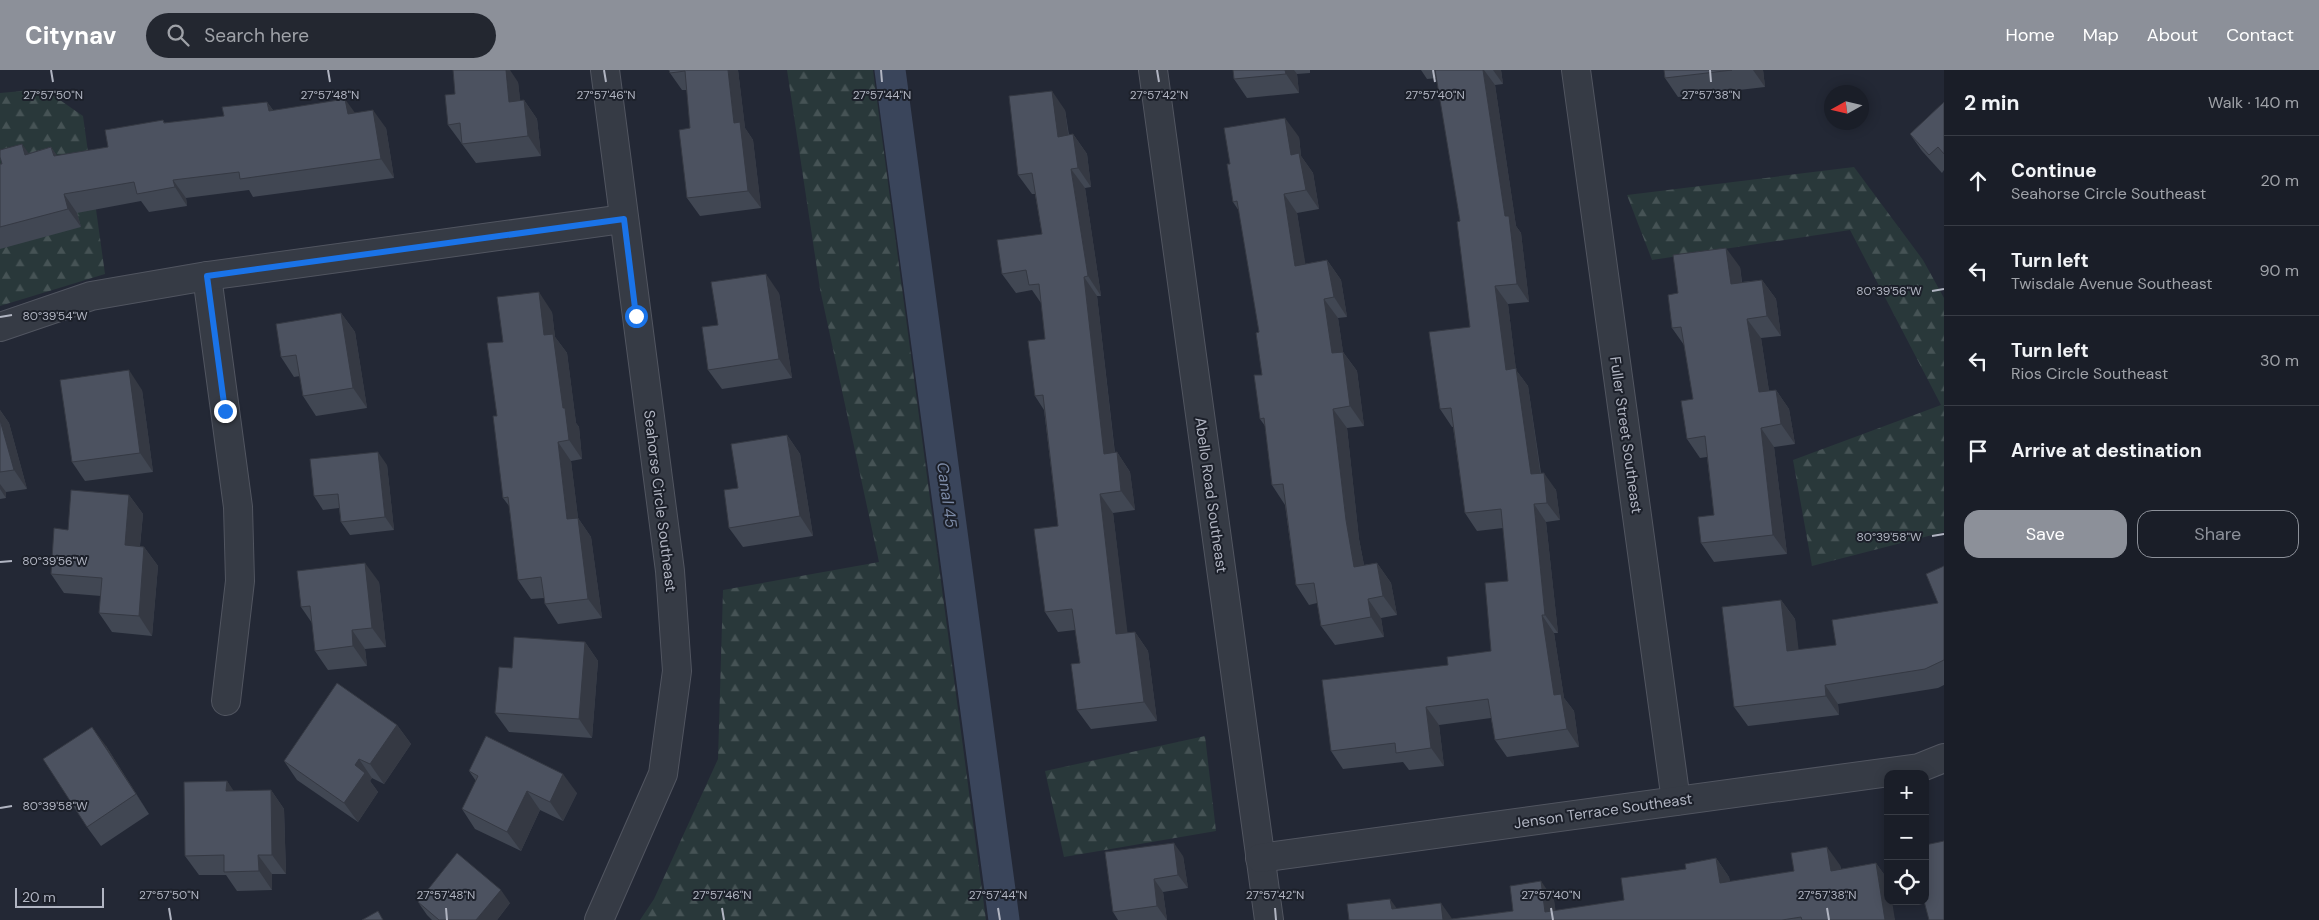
<!DOCTYPE html>
<html lang="en">
<head>
<meta charset="utf-8">
<style>
	:root { --surface:#1a1e28; --page:#232730; --text:#f1f3f6; --muted:#9fa2a8; --line:#383c45; --accent:#8c9099 }
	body { margin:0; font-family:"DM Sans",sans-serif; background:var(--page); color:var(--text) }
	.controls { position:absolute; right:15px; bottom:15px; display:grid; overflow:hidden; border-radius:10px; box-shadow:0 2px 12px #0003 }
	.controls button { width:45px; height:45px; display:grid; place-items:center; padding:0; border:0; border-bottom:1px solid var(--line); background:var(--surface); color:var(--text); font:25px sans-serif }
	.compass { position:absolute; left:1824px; top:15px; width:45px; height:45px; border-radius:50%; background:var(--surface); box-shadow:0 2px 12px #0003; rotate:262deg }
	.scale { position:absolute; left:15px; bottom:12px; width:89px; box-sizing:border-box; padding-left:5px; border:2px solid #b1b5c2; border-top:0; font-size:14px; line-height:18px; white-space:nowrap; color:#b1b5c2; -webkit-text-stroke:4px #1c202a; paint-order:stroke }
	.stop { position:absolute; width:15px; height:15px; margin:-11px; border:4px solid #1a73e8; border-radius:50%; background:#fff }
	.stop.end { background:#1a73e8; border-color:#fff; box-shadow:0 1px 5px #0008 }
	.list { margin:0; padding:0; list-style:none }
	h2 { display:flex; justify-content:space-between; align-items:center; height:65px; margin:0; padding:0 20px; font-size:21px }
	h2 small { font-size:16px; font-weight:400; color:var(--muted) }
	.list li { display:grid; grid-template-columns:32px 1fr auto; gap:15px; align-items:center; box-sizing:border-box; height:90px; padding:0 20px; border-top:1px solid var(--line) }
	.list b { display:block; font-size:19px; white-space:nowrap }
	.list p { margin:0; font-size:16px; white-space:nowrap; color:var(--muted) }
	.list em { font-size:16px; font-style:normal; color:var(--muted) }
	.actions { display:flex; gap:10px; padding:15px 20px }
	.actions a { flex:1; padding:11px 0; border:1px solid var(--accent); border-radius:15px; text-align:center; font-size:18px; color:var(--accent) }
	.actions .main { background:var(--accent); color:#fff }
	.icon { flex:none; width:28px; height:28px; fill:none; stroke:currentColor; stroke-width:2; stroke-linecap:round; stroke-linejoin:round }
	.map { position:relative; flex:none; width:1944px; height:850px; overflow:hidden }
	header { display:flex; align-items:center; gap:30px; box-sizing:border-box; height:70px; padding:0 25px; background:var(--accent); color:#fff }
	header strong { font-size:24px }
	nav { display:flex; gap:28px; margin-inline-start:auto; font-size:18px }
	.search { width:350px; height:45px; background:var(--page); display:flex; align-items:center; gap:12px; box-sizing:border-box; padding:0 18px; border-radius:28px; color:var(--muted); font-size:19px }
	main { display:flex }
	aside { flex:1; background:var(--surface) }
	.map>svg:first-child { display:block }
	.forest { fill:url(#forest-firs) }
	.lines { fill:none; stroke-linecap:round; stroke-linejoin:round }
	.canal { stroke:#3a455b; stroke-width:31 }
	.minor-casing { stroke:#515560; stroke-width:30 }
	.minor { stroke:#363b45; stroke-width:28 }
	.wall { fill:#414753 }
	.shaded-wall { fill:#353943 }
	.building { fill:#4c5260; stroke:#353943 }
	.route { stroke:#1a73e8; stroke-width:6 }
	.ticks { fill:none; stroke:#b1b5c2; stroke-width:2 }
	.labels { text-anchor:middle; dominant-baseline:central; stroke-width:4; stroke-linejoin:round; paint-order:stroke }
	.street-label { font-size:15px; fill:#b1b5c2; stroke:#1c202a }
	.water-label { font-size:16px; font-style:italic; fill:#7c8aa6; stroke:#1c202a }
	.ticks-label { font-size:12px; text-anchor:middle; fill:#b1b5c2; stroke:#1c202a; stroke-width:4; stroke-linejoin:round; paint-order:stroke }
</style>
</head>
<body>
<header>
<strong>Citynav</strong>
<div class="search"><svg class="icon" aria-label="search" viewBox="0 0 24 24"><circle cx="10" cy="10" r="6"/><path d="M15 15l6 6"/></svg>Search here</div>
<nav><a>Home</a><a>Map</a><a>About</a><a>Contact</a></nav>
</header>
<main>
<div class="map">
<svg width="1944" height="850" viewBox="0 0 1944 850">
	<defs>
		<pattern id="forest-firs" width="22" height="20" patternUnits="userSpaceOnUse" patternTransform="scale(1.25)"><rect width="22" height="20" fill="#29383a"/><path d="M5 1l3.5 6h-7zM16 11l3.5 6h-7z" fill="#465355"/></pattern>
	</defs>
	<rect width="100%" height="100%" fill="#232835"/>
	<!-- forest -->
	<g class="forest">
		<path d="M 787,0 L 873,0 L 986,850 L 640,850 L 654,829 L 718,689 L 723,520 L 879,492 L 820,219 Z"/>
		<path d="M 44,19 L 83,46 L 105,204 L 0,236 L 0,23 Z"/>
		<path d="M 1854,97 L 1923,190 L 1944,228 L 1944,462 L 1812,496 L 1793,390 L 1941,335 L 1850,160 L 1652,190 L 1627,125 Z"/>
		<path d="M 1205,666 L 1216,761 L 1064,787 L 1045,701 Z"/>
	</g>
	<g class="lines">
		<!-- canal -->
		<path class="canal" d="M 890,0 L 1004,850"/>
		<defs>
			<g id="minor">
				<path d="M 1153,0 L 1269,850"/>
				<path d="M 1576,0 L 1676,731"/>
				<path d="M 207,206 L 238,437 L 240,511 L 226,631"/>
				<path d="M 0,257 L 91,226 L 207,206 L 623,149"/>
				<path d="M 1260,788 L 1919,698 L 1944,688"/>
				<path d="M 599,850 L 663,704 L 677,601 L 670,501 L 605,0"/>
			</g>
		</defs>
		<!-- minor casing -->
		<use href="#minor" class="minor-casing"/>
		<!-- minor -->
		<use href="#minor" class="minor"/>
	</g>
	<!-- wall -->
	<g class="wall">
		<path d="M 669,0 L 738,0 L 745,58 L 753,70 L 761,138 L 700,146 L 687,128 L 690,58 L 687,20 L 682,20 L 670,3 Z"/>
		<path d="M 1233,0 L 1310,0 L 1310,3 L 1297,4 L 1299,23 L 1247,28 L 1234,9 Z"/>
		<path d="M 1421,0 L 1501,0 L 1503,14 L 1495,15 L 1516,156 L 1521,163 L 1529,232 L 1508,234 L 1516,300 L 1528,316 L 1541,403 L 1556,420 L 1560,450 L 1546,452 L 1558,563 L 1554,563 L 1564,628 L 1574,641 L 1579,677 L 1507,687 L 1495,670 L 1491,648 L 1439,655 L 1444,696 L 1409,700 L 1403,692 L 1343,699 L 1331,681 L 1448,595 L 1491,581 L 1508,511 L 1503,458 L 1477,461 L 1465,443 L 1453,357 L 1452,357 L 1440,339 L 1470,257 L 1460,151 L 1437,8 L 1427,9 Z"/>
		<path d="M 1664,0 L 1763,0 L 1765,17 L 1678,27 L 1665,8 Z"/>
		<path d="M 518,12 L 520,31 L 524,30 L 537,49 L 541,86 L 476,93 L 448,55 L 455,24 Z"/>
		<path d="M 267,32 L 273,40 L 355,43 L 386,58 L 394,108 L 253,127 L 249,120 L 186,128 L 187,136 L 149,142 L 141,131 L 77,143 L 81,157 L 0,179 L 0,94 L 29,83 L 51,77 L 57,86 L 108,77 L 163,50 L 165,53 L 224,46 Z"/>
		<path d="M 1944,32 L 1944,100 L 1942,103 L 1922,81 L 1910,64 Z"/>
		<path d="M 1065,40 L 1069,65 L 1073,64 L 1087,84 L 1091,117 L 1085,118 L 1101,226 L 1097,226 L 1115,383 L 1117,382 L 1130,402 L 1135,440 L 1113,443 L 1127,563 L 1135,562 L 1148,581 L 1157,651 L 1091,659 L 1077,640 L 1080,593 L 1075,560 L 1058,562 L 1045,542 L 1058,456 L 1044,340 L 1035,326 L 1045,269 L 1041,233 L 1032,220 L 1016,223 L 1002,204 L 1042,164 L 1035,124 L 1032,124 L 1018,105 Z"/>
		<path d="M 1299,67 L 1301,86 L 1313,103 L 1319,139 L 1297,143 L 1305,194 L 1327,190 L 1341,210 L 1347,247 L 1338,248 L 1343,282 L 1357,301 L 1364,356 L 1347,358 L 1359,469 L 1364,495 L 1377,493 L 1391,513 L 1397,545 L 1381,548 L 1384,567 L 1335,575 L 1321,556 L 1317,533 L 1309,535 L 1296,515 L 1285,435 L 1272,415 L 1265,356 L 1260,349 L 1262,305 L 1259,262 L 1239,141 L 1233,132 L 1230,94 Z"/>
		<path d="M 1740,197 L 1742,212 L 1762,210 L 1776,229 L 1781,266 L 1761,268 L 1769,321 L 1776,320 L 1789,339 L 1795,374 L 1774,377 L 1787,484 L 1714,492 L 1701,473 L 1714,445 L 1707,387 L 1700,388 L 1687,369 L 1693,329 L 1684,275 L 1672,258 L 1678,223 Z"/>
		<path d="M 779,223 L 792,308 L 722,319 L 708,300 L 718,255 Z"/>
		<path d="M 552,242 L 555,267 L 567,283 L 576,353 L 579,357 L 582,389 L 571,391 L 578,448 L 591,467 L 602,548 L 558,554 L 545,534 L 544,528 L 531,529 L 518,510 L 509,436 L 503,428 L 497,346 L 503,272 Z"/>
		<path d="M 341,243 L 355,262 L 367,338 L 316,346 L 303,326 L 300,306 L 294,307 L 281,287 Z"/>
		<path d="M 142,320 L 153,402 L 85,411 L 72,392 Z"/>
		<path d="M 0,340 L 9,353 L 27,419 L 6,422 L 6,428 L 0,429 Z"/>
		<path d="M 787,365 L 800,384 L 813,466 L 743,477 L 729,458 L 738,418 Z"/>
		<path d="M 387,395 L 394,460 L 350,465 L 341,452 L 339,438 L 323,440 L 314,426 Z"/>
		<path d="M 129,425 L 143,444 L 140,476 L 144,477 L 158,496 L 152,566 L 112,562 L 99,543 L 101,526 L 64,523 L 51,504 L 68,460 Z"/>
		<path d="M 1944,496 L 1944,615 L 1938,618 L 1838,634 L 1839,645 L 1748,656 L 1734,637 L 1781,530 L 1795,549 L 1798,580 L 1836,575 L 1938,533 Z"/>
		<path d="M 379,512 L 386,577 L 365,579 L 367,596 L 328,600 L 315,581 L 312,553 L 301,537 Z"/>
		<path d="M 585,572 L 598,591 L 592,668 L 509,662 L 495,643 L 512,598 Z"/>
		<path d="M 397,655 L 411,674 L 384,714 L 372,708 L 370,711 L 378,722 L 358,752 L 297,710 L 284,691 Z"/>
		<path d="M 106,676 L 149,744 L 101,776 L 87,757 Z"/>
		<path d="M 469,701 L 577,723 L 563,751 L 540,740 L 521,781 L 475,759 L 462,739 L 476,711 Z"/>
		<path d="M 227,711 L 233,721 L 271,720 L 284,739 L 286,804 L 272,804 L 272,820 L 237,821 L 226,805 L 199,805 L 185,786 Z"/>
		<path d="M 1105,782 L 1183,786 L 1188,818 L 1163,822 L 1167,850 L 1118,850 L 1113,842 Z"/>
		<path d="M 1716,788 L 1729,807 L 1730,812 L 1840,795 L 1841,799 L 1876,793 L 1888,810 L 1888,831 L 1895,850 L 1349,850 L 1397,839 L 1452,849 L 1513,841 L 1554,830 L 1555,841 L 1624,830 L 1686,799 Z"/>
		<path d="M 418,832 L 510,833 L 497,850 L 432,850 L 427,845 Z"/>
	</g>
	<!-- shaded-wall -->
	<g class="shaded-wall">
		<path d="M 506,0 L 510,0 L 518,12 L 523,51 L 509,32 Z"/>
		<path d="M 728,0 L 738,0 L 745,58 L 753,70 L 761,138 L 748,121 L 734,53 Z"/>
		<path d="M 1285,0 L 1294,0 L 1297,4 L 1299,23 L 1286,4 Z"/>
		<path d="M 1483,0 L 1484,0 L 1495,15 L 1516,156 L 1521,163 L 1529,232 L 1517,214 L 1505,146 Z"/>
		<path d="M 1493,0 L 1501,0 L 1503,14 Z"/>
		<path d="M 1753,0 L 1763,0 L 1765,17 Z"/>
		<path d="M 1052,21 L 1065,40 L 1071,86 L 1058,67 Z"/>
		<path d="M 345,29 L 358,47 L 348,44 Z"/>
		<path d="M 524,30 L 537,49 L 541,86 L 528,66 Z"/>
		<path d="M 267,32 L 280,50 L 269,41 Z"/>
		<path d="M 373,40 L 386,58 L 394,108 L 381,89 Z"/>
		<path d="M 1285,48 L 1299,67 L 1301,86 L 1313,103 L 1319,139 L 1306,120 L 1291,85 Z"/>
		<path d="M 1073,64 L 1087,84 L 1091,117 L 1078,98 Z"/>
		<path d="M 22,74 L 35,92 L 25,85 Z"/>
		<path d="M 51,77 L 64,96 L 54,86 Z"/>
		<path d="M 1071,99 L 1085,118 L 1101,226 L 1088,206 Z"/>
		<path d="M 173,110 L 186,128 L 187,136 L 175,117 Z"/>
		<path d="M 64,124 L 77,143 L 81,157 L 68,139 Z"/>
		<path d="M 1284,124 L 1297,143 L 1309,215 L 1295,196 Z"/>
		<path d="M 1726,178 L 1740,197 L 1744,233 L 1731,214 Z"/>
		<path d="M 1327,190 L 1341,210 L 1347,247 L 1334,227 Z"/>
		<path d="M 766,204 L 779,223 L 792,308 L 779,289 Z"/>
		<path d="M 1084,207 L 1097,226 L 1117,403 L 1104,384 Z"/>
		<path d="M 1762,210 L 1776,229 L 1781,266 L 1767,246 Z"/>
		<path d="M 1495,216 L 1508,234 L 1516,300 L 1528,316 L 1543,422 L 1531,404 L 1506,300 Z"/>
		<path d="M 539,222 L 552,242 L 555,267 L 567,283 L 576,353 L 579,357 L 582,389 L 569,370 L 563,338 L 544,265 Z"/>
		<path d="M 1324,229 L 1338,248 L 1346,302 L 1332,283 Z"/>
		<path d="M 341,243 L 355,262 L 367,338 L 353,318 Z"/>
		<path d="M 1747,249 L 1761,268 L 1772,341 L 1759,322 Z"/>
		<path d="M 1343,282 L 1357,301 L 1364,356 L 1350,336 Z"/>
		<path d="M 129,300 L 142,320 L 153,402 L 140,383 Z"/>
		<path d="M 1776,320 L 1789,339 L 1795,374 L 1781,354 Z"/>
		<path d="M 1333,339 L 1347,358 L 1359,469 L 1368,516 L 1354,497 L 1346,450 Z"/>
		<path d="M 0,340 L 9,353 L 27,419 L 14,400 L 0,350 Z"/>
		<path d="M 1761,358 L 1774,377 L 1787,484 L 1773,465 Z"/>
		<path d="M 787,365 L 800,384 L 813,466 L 800,446 Z"/>
		<path d="M 558,372 L 571,391 L 578,448 L 591,467 L 602,548 L 588,529 L 567,449 Z"/>
		<path d="M 378,382 L 387,395 L 394,460 L 385,447 Z"/>
		<path d="M 1117,382 L 1130,402 L 1135,440 L 1121,421 Z"/>
		<path d="M 1544,403 L 1556,420 L 1560,450 L 1547,433 Z"/>
		<path d="M 0,414 L 6,422 L 6,428 L 0,419 Z"/>
		<path d="M 1100,424 L 1113,443 L 1130,583 L 1116,564 Z"/>
		<path d="M 129,425 L 143,444 L 138,494 L 125,475 Z"/>
		<path d="M 1534,434 L 1546,452 L 1558,563 L 1545,545 Z"/>
		<path d="M 144,477 L 158,496 L 152,566 L 139,546 Z"/>
		<path d="M 365,493 L 379,512 L 386,577 L 372,558 Z"/>
		<path d="M 1377,493 L 1391,513 L 1397,545 L 1383,526 Z"/>
		<path d="M 1368,529 L 1381,548 L 1384,567 L 1371,547 Z"/>
		<path d="M 1781,530 L 1795,549 L 1801,600 L 1787,581 Z"/>
		<path d="M 1542,545 L 1554,563 L 1564,628 L 1574,641 L 1579,677 L 1567,659 L 1554,625 Z"/>
		<path d="M 352,560 L 365,579 L 367,596 L 353,576 Z"/>
		<path d="M 1135,562 L 1148,581 L 1157,651 L 1144,632 Z"/>
		<path d="M 585,572 L 598,591 L 592,668 L 579,649 Z"/>
		<path d="M 1825,615 L 1838,634 L 1839,645 L 1826,626 Z"/>
		<path d="M 1426,637 L 1439,655 L 1444,696 L 1431,678 Z"/>
		<path d="M 397,655 L 411,674 L 384,714 L 370,694 Z"/>
		<path d="M 92,657 L 106,676 L 149,744 L 136,724 Z"/>
		<path d="M 359,689 L 372,708 L 370,711 L 378,722 L 358,752 L 344,733 L 355,695 Z"/>
		<path d="M 563,704 L 577,723 L 563,751 L 550,732 Z"/>
		<path d="M 227,711 L 240,730 L 226,721 Z"/>
		<path d="M 271,720 L 284,739 L 286,804 L 272,785 Z"/>
		<path d="M 527,721 L 540,740 L 521,781 L 507,762 Z"/>
		<path d="M 1174,773 L 1183,786 L 1188,818 L 1178,805 Z"/>
		<path d="M 1827,777 L 1840,795 L 1844,819 L 1831,801 Z"/>
		<path d="M 258,785 L 272,804 L 272,820 L 259,801 Z"/>
		<path d="M 1716,788 L 1729,807 L 1733,832 L 1720,813 Z"/>
		<path d="M 1876,793 L 1888,810 L 1888,831 L 1892,831 L 1895,850 L 1885,850 Z"/>
		<path d="M 1154,809 L 1163,822 L 1167,850 L 1157,836 Z"/>
		<path d="M 1541,811 L 1554,830 L 1557,850 L 1545,842 Z"/>
		<path d="M 501,820 L 510,833 L 497,850 L 476,850 Z"/>
		<path d="M 1390,829 L 1403,847 L 1392,839 Z"/>
		<path d="M 1441,833 L 1453,850 L 1443,850 Z"/>
	</g>
	<!-- building -->
	<g class="building">
		<path d="M 453,0 L 506,0 L 509,32 L 524,30 L 528,66 L 462,74 L 460,53 L 448,55 L 445,25 L 455,24 Z"/>
		<path d="M 669,0 L 728,0 L 734,53 L 740,52 L 748,121 L 687,128 L 679,60 L 690,58 L 685,1 L 670,3 Z"/>
		<path d="M 1233,0 L 1285,0 L 1286,4 L 1234,9 Z"/>
		<path d="M 1435,0 L 1483,0 L 1505,146 L 1509,146 L 1517,214 L 1495,216 L 1506,300 L 1516,298 L 1531,404 L 1544,403 L 1547,433 L 1534,434 L 1545,545 L 1542,545 L 1554,625 L 1561,624 L 1567,659 L 1495,670 L 1488,629 L 1426,637 L 1431,678 L 1396,683 L 1395,673 L 1331,681 L 1322,610 L 1448,595 L 1447,587 L 1491,581 L 1485,513 L 1508,511 L 1501,439 L 1465,443 L 1451,338 L 1440,339 L 1429,262 L 1470,257 L 1457,152 L 1460,151 Z"/>
		<path d="M 1664,0 L 1732,0 L 1665,8 Z"/>
		<path d="M 1052,21 L 1058,67 L 1073,64 L 1078,98 L 1071,99 L 1088,206 L 1084,207 L 1104,384 L 1117,382 L 1121,421 L 1100,424 L 1116,564 L 1135,562 L 1144,632 L 1077,640 L 1071,594 L 1080,593 L 1072,539 L 1045,542 L 1034,459 L 1058,456 L 1043,325 L 1035,326 L 1028,271 L 1045,269 L 1039,214 L 1029,215 L 1026,200 L 1002,204 L 997,170 L 1042,164 L 1032,103 L 1018,105 L 1009,26 Z"/>
		<path d="M 345,29 L 348,44 L 373,40 L 381,89 L 240,109 L 239,102 L 173,110 L 175,117 L 137,124 L 134,112 L 64,124 L 68,139 L 0,157 L 0,94 L 2,94 L 0,87 L 0,80 L 22,74 L 25,85 L 51,77 L 54,86 L 108,77 L 105,60 L 163,50 L 164,53 L 224,46 L 222,37 L 267,32 L 269,41 Z"/>
		<path d="M 1944,32 L 1944,84 L 1938,77 L 1929,85 L 1910,64 Z"/>
		<path d="M 1285,48 L 1291,85 L 1299,83 L 1306,120 L 1284,124 L 1295,196 L 1327,190 L 1334,227 L 1324,229 L 1332,283 L 1343,282 L 1350,336 L 1333,339 L 1346,450 L 1354,497 L 1377,493 L 1383,526 L 1368,529 L 1371,547 L 1321,556 L 1314,513 L 1296,515 L 1283,414 L 1272,415 L 1264,348 L 1260,349 L 1254,305 L 1262,305 L 1256,263 L 1259,262 L 1237,131 L 1233,132 L 1227,94 L 1230,94 L 1224,58 Z"/>
		<path d="M 1726,178 L 1731,214 L 1762,210 L 1767,246 L 1747,249 L 1759,322 L 1776,320 L 1781,354 L 1761,358 L 1773,465 L 1701,473 L 1698,447 L 1714,445 L 1705,366 L 1687,369 L 1681,331 L 1693,329 L 1681,257 L 1672,258 L 1668,225 L 1678,223 L 1673,185 Z"/>
		<path d="M 766,204 L 779,289 L 708,300 L 702,257 L 718,255 L 711,212 Z"/>
		<path d="M 539,222 L 544,265 L 553,264 L 563,338 L 565,338 L 569,370 L 558,372 L 567,449 L 578,448 L 588,529 L 545,534 L 541,507 L 518,510 L 508,427 L 503,428 L 493,346 L 497,346 L 487,273 L 503,272 L 497,227 Z"/>
		<path d="M 341,243 L 353,318 L 303,326 L 296,285 L 281,287 L 276,254 Z"/>
		<path d="M 129,300 L 140,383 L 72,392 L 60,310 Z"/>
		<path d="M 0,350 L 14,400 L 0,402 Z"/>
		<path d="M 787,365 L 800,446 L 729,458 L 724,420 L 738,418 L 731,374 Z"/>
		<path d="M 378,382 L 385,447 L 341,452 L 338,424 L 314,426 L 310,389 Z"/>
		<path d="M 71,420 L 129,425 L 125,475 L 144,477 L 139,546 L 99,543 L 102,508 L 51,504 L 54,458 L 68,460 Z"/>
		<path d="M 365,493 L 372,558 L 352,560 L 353,576 L 315,581 L 310,536 L 301,537 L 297,501 Z"/>
		<path d="M 1944,496 L 1944,590 L 1925,599 L 1825,615 L 1826,626 L 1734,637 L 1722,537 L 1781,530 L 1787,581 L 1836,575 L 1832,550 L 1938,533 L 1926,504 Z"/>
		<path d="M 514,567 L 585,572 L 579,649 L 495,643 L 499,597 L 512,598 Z"/>
		<path d="M 337,613 L 397,655 L 370,694 L 359,689 L 355,695 L 365,703 L 344,733 L 284,691 Z"/>
		<path d="M 92,657 L 136,724 L 87,757 L 43,689 Z"/>
		<path d="M 486,666 L 563,704 L 550,732 L 527,721 L 507,762 L 462,739 L 478,706 L 469,701 Z"/>
		<path d="M 227,711 L 226,721 L 271,720 L 272,785 L 258,785 L 259,801 L 224,802 L 224,785 L 185,786 L 184,712 Z"/>
		<path d="M 1944,771 L 1944,850 L 1929,850 L 1924,831 L 1925,831 L 1925,775 Z"/>
		<path d="M 1174,773 L 1178,805 L 1154,809 L 1157,836 L 1113,842 L 1105,782 Z"/>
		<path d="M 1827,777 L 1831,801 L 1876,793 L 1885,850 L 1802,850 L 1801,847 L 1782,850 L 1444,850 L 1513,841 L 1510,816 L 1541,811 L 1545,842 L 1624,830 L 1621,808 L 1686,799 L 1685,794 L 1716,788 L 1720,813 L 1794,801 L 1791,783 Z"/>
		<path d="M 457,783 L 501,820 L 476,850 L 439,850 L 418,832 Z"/>
		<path d="M 1390,829 L 1392,839 L 1441,833 L 1443,850 L 1349,850 L 1347,834 Z"/>
		<path d="M 378,841 L 383,850 L 362,850 Z"/>
	</g>
	<g class="lines">
		<!-- route -->
		<path class="route" d="M 225,341 L 207,206 L 624,149 L 636,246"/>
	</g>
	<!-- ticks -->
	<path class="ticks" d="M 51,0 L 53,12M 328,0 L 330,12M 604,0 L 606,12M 881,0 L 882,12M 1157,0 L 1159,12M 1433,0 L 1435,12M 1710,0 L 1711,12M 1932,221 L 1944,219M 0,247 L 12,245M 1932,466 L 1944,464M 0,492 L 12,491M 0,738 L 12,736M 169,838 L 171,850M 446,838 L 447,850M 722,838 L 724,850M 998,838 L 1000,850M 1275,838 L 1276,850M 1551,838 L 1553,850M 1827,838 L 1829,850"/>
	<g class="labels">
		<!-- street labels -->
		<g class="street-label">
			<text transform="translate(1626 365) rotate(82)">Fuller Street Southeast</text>
			<text transform="translate(1211 425) rotate(82)">Abello Road Southeast</text>
			<text transform="translate(660 431) rotate(83)">Seahorse Circle Southeast</text>
			<text transform="translate(1603 741) rotate(-8)">Jenson Terrace Southeast</text>
		</g>
		<!-- water labels -->
		<g class="water-label">
			<text transform="translate(947 425) rotate(82)">Canal 45</text>
		</g>
	</g>
	<g class="ticks-label">
		<text x="53" y="29">27°57'50"N</text>
		<text x="330" y="29">27°57'48"N</text>
		<text x="606" y="29">27°57'46"N</text>
		<text x="882" y="29">27°57'44"N</text>
		<text x="1159" y="29">27°57'42"N</text>
		<text x="1435" y="29">27°57'40"N</text>
		<text x="1711" y="29">27°57'38"N</text>
		<text x="1889" y="225">80°39'56"W</text>
		<text x="55" y="250">80°39'54"W</text>
		<text x="1889" y="471">80°39'58"W</text>
		<text x="55" y="495">80°39'56"W</text>
		<text x="55" y="740">80°39'58"W</text>
		<text x="169" y="829">27°57'50"N</text>
		<text x="446" y="829">27°57'48"N</text>
		<text x="722" y="829">27°57'46"N</text>
		<text x="998" y="829">27°57'44"N</text>
		<text x="1275" y="829">27°57'42"N</text>
		<text x="1551" y="829">27°57'40"N</text>
		<text x="1827" y="829">27°57'38"N</text>
	</g>
</svg>
<div class="controls">
<button>+</button>
<button>−</button>
<button><svg class="icon" aria-label="locate" viewBox="0 0 24 24"><circle cx="12" cy="12" r="6"/><path d="M12 2v4M12 18v4M2 12h4M18 12h4"/></svg></button>
</div>
<svg class="compass" viewBox="-18 -18 36 36"><path d="M0-13l5 13h-10z" fill="#e53935"/><path d="M0 13l5-13h-10z" fill="#9fa2a8"/></svg>
<div class="scale">20 m</div>
<div class="stop" style="left:636px;top:246px"></div>
<div class="stop end" style="left:225px;top:341px"></div>
</div>
<aside>
<h2>2 min<small>Walk · 140 m</small></h2>
<ul class="list">
<li><svg class="icon" aria-label="ahead" viewBox="0 0 24 24"><path d="M12 20V5M6 11l6-6 6 6"/></svg><div><b>Continue</b><p>Seahorse Circle Southeast</p></div><em>20 m</em></li>
<li><svg class="icon" aria-label="left" viewBox="0 0 24 24"><path d="M17 20v-9H6M10 6l-5 5 5 5"/></svg><div><b>Turn left</b><p>Twisdale Avenue Southeast</p></div><em>90 m</em></li>
<li><svg class="icon" aria-label="left" viewBox="0 0 24 24"><path d="M17 20v-9H6M10 6l-5 5 5 5"/></svg><div><b>Turn left</b><p>Rios Circle Southeast</p></div><em>30 m</em></li>
<li><svg class="icon" aria-label="arrive" viewBox="0 0 24 24"><path d="M6 21V4h12l-3 4 3 4H6"/></svg><div><b>Arrive at destination</b></div></li>
</ul>
<div class="actions"><a class="main">Save</a><a>Share</a></div>
</aside>
</main>
</body>
</html>
